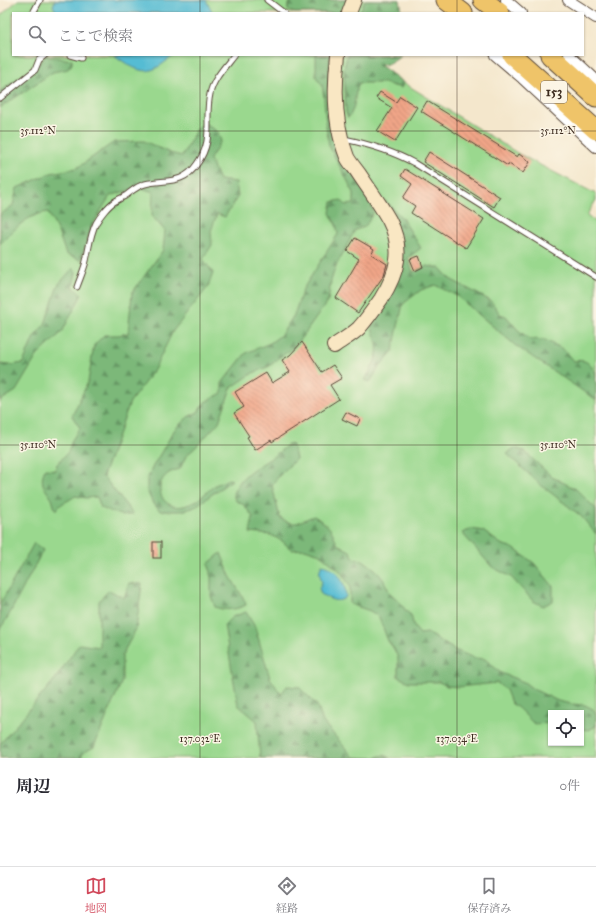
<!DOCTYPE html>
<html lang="ja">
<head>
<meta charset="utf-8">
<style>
	:root { --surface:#fff; --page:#f7f7f7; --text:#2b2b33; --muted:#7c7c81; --line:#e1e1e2; --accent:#d1495b }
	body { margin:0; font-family:"IM FELL Great Primer","Noto Serif JP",serif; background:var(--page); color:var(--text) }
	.controls { position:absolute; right:12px; bottom:12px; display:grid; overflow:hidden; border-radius:0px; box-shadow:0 1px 3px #0004 }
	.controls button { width:36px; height:36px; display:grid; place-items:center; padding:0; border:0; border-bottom:1px solid var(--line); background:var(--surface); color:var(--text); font:20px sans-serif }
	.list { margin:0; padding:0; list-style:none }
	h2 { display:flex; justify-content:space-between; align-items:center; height:52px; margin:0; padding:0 16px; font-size:17px }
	h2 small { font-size:13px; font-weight:400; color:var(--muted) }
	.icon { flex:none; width:22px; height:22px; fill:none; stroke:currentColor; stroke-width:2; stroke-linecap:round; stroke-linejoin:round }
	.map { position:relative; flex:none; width:596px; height:758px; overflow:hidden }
	.search { position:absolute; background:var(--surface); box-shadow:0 1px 3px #0004; left:12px; right:12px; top:12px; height:44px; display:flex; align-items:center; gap:10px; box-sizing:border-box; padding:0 14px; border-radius:0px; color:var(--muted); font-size:15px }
	.sheet { height:108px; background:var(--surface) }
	nav { display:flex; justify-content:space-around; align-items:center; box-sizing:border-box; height:56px; border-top:1px solid var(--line); background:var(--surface); font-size:11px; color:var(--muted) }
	nav a { display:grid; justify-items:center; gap:2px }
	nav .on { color:var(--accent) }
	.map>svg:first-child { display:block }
	.green { fill:#9ad88e; stroke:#6a8156; fill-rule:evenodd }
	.forest { fill:url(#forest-firs); stroke:#5b714c }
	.water { fill:#55bcd3; stroke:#487378 }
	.building { fill:url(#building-back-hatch) }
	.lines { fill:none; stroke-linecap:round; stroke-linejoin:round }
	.lane-casing { stroke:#574638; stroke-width:7 }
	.street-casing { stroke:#574638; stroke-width:12 }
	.secondary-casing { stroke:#574638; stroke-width:16 }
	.highway-casing { stroke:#574638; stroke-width:21 }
	.lane { stroke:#fff; stroke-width:5 }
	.street { stroke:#fff; stroke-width:10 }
	.secondary { stroke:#f9e7c3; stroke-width:14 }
	.highway { stroke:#efc469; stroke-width:19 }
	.ticks { fill:none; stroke:#3b2a1e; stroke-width:1; stroke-opacity:0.45 }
	.labels { text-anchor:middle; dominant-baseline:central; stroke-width:3; stroke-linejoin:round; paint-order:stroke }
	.shield { fill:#fcf5e5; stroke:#75675a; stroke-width:1 }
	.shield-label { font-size:13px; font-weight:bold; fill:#3b2a1e }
	.ticks-label { font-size:10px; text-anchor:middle; fill:#3b2a1e; stroke:#fcf5e5; stroke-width:3; stroke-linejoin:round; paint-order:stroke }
</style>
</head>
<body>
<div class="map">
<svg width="596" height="758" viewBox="0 0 596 758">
	<defs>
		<pattern id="forest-firs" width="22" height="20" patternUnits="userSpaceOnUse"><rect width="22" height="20" fill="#7bb879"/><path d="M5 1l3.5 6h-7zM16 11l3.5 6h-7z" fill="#669663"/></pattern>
		<pattern id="building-back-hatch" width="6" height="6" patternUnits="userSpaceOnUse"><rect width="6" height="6" fill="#f1a688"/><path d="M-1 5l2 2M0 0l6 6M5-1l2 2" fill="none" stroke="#c4876f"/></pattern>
	</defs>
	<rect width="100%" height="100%" fill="#fcf5e5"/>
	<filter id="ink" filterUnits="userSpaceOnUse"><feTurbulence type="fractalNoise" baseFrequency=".025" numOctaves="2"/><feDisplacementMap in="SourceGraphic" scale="8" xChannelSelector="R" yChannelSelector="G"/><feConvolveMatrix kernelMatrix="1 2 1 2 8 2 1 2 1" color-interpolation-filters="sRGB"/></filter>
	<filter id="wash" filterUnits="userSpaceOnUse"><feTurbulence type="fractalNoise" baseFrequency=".012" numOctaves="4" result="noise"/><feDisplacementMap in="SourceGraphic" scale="16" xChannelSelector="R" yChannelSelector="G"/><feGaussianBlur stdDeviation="0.9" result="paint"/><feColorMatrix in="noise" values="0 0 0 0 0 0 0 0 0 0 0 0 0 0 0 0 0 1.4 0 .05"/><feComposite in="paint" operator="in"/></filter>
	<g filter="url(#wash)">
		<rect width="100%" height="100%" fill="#f4e7cc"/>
		<!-- green -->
		<path class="green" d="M 18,0 L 400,0 L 402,13 L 13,13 L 13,55 L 401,55 L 388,64 L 380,65 L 404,83 L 519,154 L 596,194 L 596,200 L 587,215 L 596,222 L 596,758 L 0,758 L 0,16 ZM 551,713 L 581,713 L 581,743 L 551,743 Z"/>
		<!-- forest -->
		<g class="forest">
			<path d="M 291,0 L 349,0 L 344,13 L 294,13 L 287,9 Z"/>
			<path d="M 365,0 L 400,0 L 402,13 L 359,13 Z"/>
			<path d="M 316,55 L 330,55 L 329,68 L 330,101 L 333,132 L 336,148 L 371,201 L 373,213 L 365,227 L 355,230 L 335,268 L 331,281 L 328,301 L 306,332 L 292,349 L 280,357 L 270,366 L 253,373 L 231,388 L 219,422 L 198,445 L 186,456 L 180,469 C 148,475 158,512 184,506 C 202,501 203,493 217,484 C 221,482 225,481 229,479 L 232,480 L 193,508 L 181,511 L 160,511 L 152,502 L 147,490 L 147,479 L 153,466 L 175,429 L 188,417 L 198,412 L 205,402 L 222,393 L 222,383 L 246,353 L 270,343 L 281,335 L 294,315 L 303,289 L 338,234 L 336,225 L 330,213 L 332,202 L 341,200 L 346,205 L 354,204 L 354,193 L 329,146 L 326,126 L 324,98 L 322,85 L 316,77 Z"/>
			<path d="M 347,55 L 401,55 L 388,64 L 380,65 L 404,83 L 401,88 L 384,83 L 359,83 C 353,95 357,108 348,118 L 346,113 L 344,70 Z"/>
			<path d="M 46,56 L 72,60 L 72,64 L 68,69 L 53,72 L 0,108 L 0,91 L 36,66 Z"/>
			<path d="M 204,123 L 218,132 L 221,141 L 210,159 L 219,180 L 236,182 L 238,196 L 225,217 L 217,214 L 211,231 L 212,245 L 203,259 L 213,273 L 208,287 L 173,331 L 154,370 L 130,402 L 103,476 L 133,514 L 123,516 L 101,508 L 97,497 L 86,498 L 75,496 C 68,502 63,501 57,509 L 55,509 C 54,506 53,502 52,499 C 44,487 39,483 45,469 L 56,470 L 57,464 L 68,452 L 72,440 L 80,428 L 72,416 L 88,382 L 94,345 L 104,335 L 118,335 L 128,333 L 132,293 L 163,250 L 165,231 L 152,216 L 153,192 L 139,187 L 110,196 L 92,225 L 81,260 L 66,254 L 58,232 L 48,212 C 24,216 17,228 0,244 L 0,215 L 13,205 L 17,188 L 51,173 L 77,168 L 114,142 L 144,141 L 170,153 L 182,156 L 196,130 Z"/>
			<path d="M 386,201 L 402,218 L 421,248 L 408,258 L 413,272 L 427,266 L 440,268 L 450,279 L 491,301 L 500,314 L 506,316 L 518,330 L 530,339 L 545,340 L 563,349 L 573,361 C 587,359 588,362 596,373 L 595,381 L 596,382 L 596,400 L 516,346 L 457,296 L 435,285 L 421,290 L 403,304 L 397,331 L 393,351 L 380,366 L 370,382 L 365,380 C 372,367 381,355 376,340 C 374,333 371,330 372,322 L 397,283 L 385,205 Z"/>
			<path d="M 73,268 L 76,272 L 73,287 L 82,294 L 62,332 L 37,356 L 16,391 L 0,401 L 0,364 L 11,365 L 23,363 L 34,337 L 45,324 L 58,285 Z"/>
			<path d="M 289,444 L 293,445 L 296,459 L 279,476 L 272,485 L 280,518 C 297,528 298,521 314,516 C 328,525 332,528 337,544 L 350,551 L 354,558 L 363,560 L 375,569 L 383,579 L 390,593 L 400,602 L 406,611 L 411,615 L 414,627 L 420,634 L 427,633 L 455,650 L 474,658 L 485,659 L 501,673 L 524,682 L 533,689 L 558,701 L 571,704 L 585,705 L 593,709 L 596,715 L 596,726 L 589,730 L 581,729 L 581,713 L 551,713 L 551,723 L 534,724 L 518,708 L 511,703 L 506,690 L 497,683 L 458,687 L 447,686 L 439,682 L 409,682 L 398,677 L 398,658 L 394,649 L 388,641 L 379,617 L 370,611 L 350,604 L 350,586 L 340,571 L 320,554 L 305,549 L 292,550 L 282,541 L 271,535 L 250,533 L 253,517 L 244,505 L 235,500 L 233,493 C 245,470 254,470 274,456 C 279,452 284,448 289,444 Z"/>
			<path d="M 514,448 L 524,451 L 552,477 L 576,489 L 596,509 L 596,534 L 581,516 L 542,486 L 507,454 Z"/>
			<path d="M 472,529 L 483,531 L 501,544 L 513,548 L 534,563 L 553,586 L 553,601 L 543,606 L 533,601 L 511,577 L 492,567 L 462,533 Z"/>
			<path d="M 34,543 L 43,550 L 9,615 L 0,629 L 0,604 Z"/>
			<path d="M 221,553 L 230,576 L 245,601 L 246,605 C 236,610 225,611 215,607 L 211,596 L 211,572 L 208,564 Z"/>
			<path d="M 129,583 L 142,584 L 136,629 L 122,655 L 122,681 L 94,747 L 83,753 L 81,758 L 0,758 L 0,744 L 56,678 L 79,644 L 99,647 L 99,601 L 109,590 L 124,598 Z"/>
			<path d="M 246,612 L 255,627 L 270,678 L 281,694 L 287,686 L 299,687 L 317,705 L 323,722 L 353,757 L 372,758 L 384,755 L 390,758 L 260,758 L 257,721 L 238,705 L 224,625 L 232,617 Z"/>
		</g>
		<!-- water -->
		<g class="water">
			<path d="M 55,0 L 206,0 L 211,9 L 212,13 L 57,13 L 53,6 Z"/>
			<path d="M 114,55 L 175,55 C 167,60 159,68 151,70 C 138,74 123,61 114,55 Z"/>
			<path d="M 322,565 C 337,568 346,583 346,597 C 338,604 329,599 321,594 L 319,588 L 322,582 C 320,576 318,571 322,565 Z"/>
		</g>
		<g id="blocks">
			<!-- building -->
			<g class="building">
				<path d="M 380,92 L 396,102 L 400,96 L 417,107 L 395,142 L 377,131 L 392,108 L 376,98 Z"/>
				<path d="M 427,101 L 517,157 L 519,154 L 530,162 L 523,173 L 509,164 L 508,166 L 421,111 Z"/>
				<path d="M 429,152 L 500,197 L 494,207 L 423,162 Z"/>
				<path d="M 405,169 L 484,219 L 466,248 L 411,213 L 415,206 L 403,198 L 412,184 L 401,176 Z"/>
				<path d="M 355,238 L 374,249 L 371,254 L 387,264 L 384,275 L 358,313 L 336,298 L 359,259 L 347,251 Z"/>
				<path d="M 419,256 L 423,267 L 415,271 L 410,259 Z"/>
				<path d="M 302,342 L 322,372 L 333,365 L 342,378 L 330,385 L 339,399 L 272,442 L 271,440 L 255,450 L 247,437 L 249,436 L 234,413 L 244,407 L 235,392 L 266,373 L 272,383 L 290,372 L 282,360 L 290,355 Z"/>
				<path d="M 346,412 L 360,419 L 357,426 L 342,419 Z"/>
				<rect x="153" y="542" width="8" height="16"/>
			</g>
		</g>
	</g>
	<g filter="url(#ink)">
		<use href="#blocks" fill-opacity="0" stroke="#574638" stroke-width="1"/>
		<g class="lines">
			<defs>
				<g id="lane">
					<path d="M 267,0 L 284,13"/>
					<path d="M 33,13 L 40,0"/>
					<path d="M 70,55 L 81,58"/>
					<path d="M 0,98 L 35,70 L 39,60 L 45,55"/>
					<path d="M 344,139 C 368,144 392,151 414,163 L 596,277"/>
					<path d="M 77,287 C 80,278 84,270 86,261 C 89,248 90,235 96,223 C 100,216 108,206 114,202 C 117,200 121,198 125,196 C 132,191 137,186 145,184 C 166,179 183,185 197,164 C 215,139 204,121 210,94 C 213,79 225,67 234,55"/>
				</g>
				<g id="street">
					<path d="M 506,0 L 521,13"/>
					<path d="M 568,0 L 596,18"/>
					<path d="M 495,55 L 522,78 L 596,147"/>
					<path d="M 569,55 L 596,80"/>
				</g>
				<g id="secondary">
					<path d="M 349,13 L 354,0"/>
					<path d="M 334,346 C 342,340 352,335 359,328 C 367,319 374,309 381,299 C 398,272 404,249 389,220 C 380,204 369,189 359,174 C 355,168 350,163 347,157 C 334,125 334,88 338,55"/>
				</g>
				<g id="highway">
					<path d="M 446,0 L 463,13"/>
					<path d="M 483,0 L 500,13"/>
					<path d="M 512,55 L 596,130"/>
					<path d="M 550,55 L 596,97"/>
				</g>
			</defs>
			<!-- lane casing -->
			<use href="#lane" class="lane-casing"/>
			<!-- street casing -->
			<use href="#street" class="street-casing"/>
			<!-- secondary casing -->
			<use href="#secondary" class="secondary-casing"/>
			<!-- highway casing -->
			<use href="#highway" class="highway-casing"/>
			<!-- lane -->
			<use href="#lane" class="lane"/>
			<!-- street -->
			<use href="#street" class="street"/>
			<!-- secondary -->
			<use href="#secondary" class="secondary"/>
			<!-- highway -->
			<use href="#highway" class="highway"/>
		</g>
	</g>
	<!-- ticks -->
	<path class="ticks" d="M 200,0 L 200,13M 457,0 L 457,13M 200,55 L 200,758M 457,55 L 457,758M 0,131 L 596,131M 0,445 L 596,445"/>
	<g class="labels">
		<!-- shield labels -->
		<rect class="shield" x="541" y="81" width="26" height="22" rx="3"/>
		<g class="shield-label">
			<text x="554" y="92">153</text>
		</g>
	</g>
	<g class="ticks-label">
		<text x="38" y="134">35.112°N</text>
		<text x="558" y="134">35.112°N</text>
		<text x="38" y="448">35.110°N</text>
		<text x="558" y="448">35.110°N</text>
		<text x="200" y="742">137.032°E</text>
		<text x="457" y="742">137.034°E</text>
	</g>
</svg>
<div class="controls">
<button><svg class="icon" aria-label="locate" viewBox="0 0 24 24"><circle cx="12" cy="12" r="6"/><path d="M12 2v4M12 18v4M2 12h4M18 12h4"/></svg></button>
</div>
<div class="search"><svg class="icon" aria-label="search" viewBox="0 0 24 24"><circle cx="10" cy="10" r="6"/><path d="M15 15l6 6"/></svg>ここで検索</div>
</div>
<section class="sheet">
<h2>周辺<small>0件</small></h2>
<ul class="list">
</ul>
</section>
<nav>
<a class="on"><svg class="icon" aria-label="map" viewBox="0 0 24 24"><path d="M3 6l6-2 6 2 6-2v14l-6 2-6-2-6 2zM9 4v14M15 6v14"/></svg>地図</a>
<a><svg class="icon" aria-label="directions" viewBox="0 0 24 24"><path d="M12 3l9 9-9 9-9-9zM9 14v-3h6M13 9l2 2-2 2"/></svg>経路</a>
<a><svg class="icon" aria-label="saved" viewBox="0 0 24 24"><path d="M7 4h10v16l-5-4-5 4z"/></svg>保存済み</a>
</nav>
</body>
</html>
